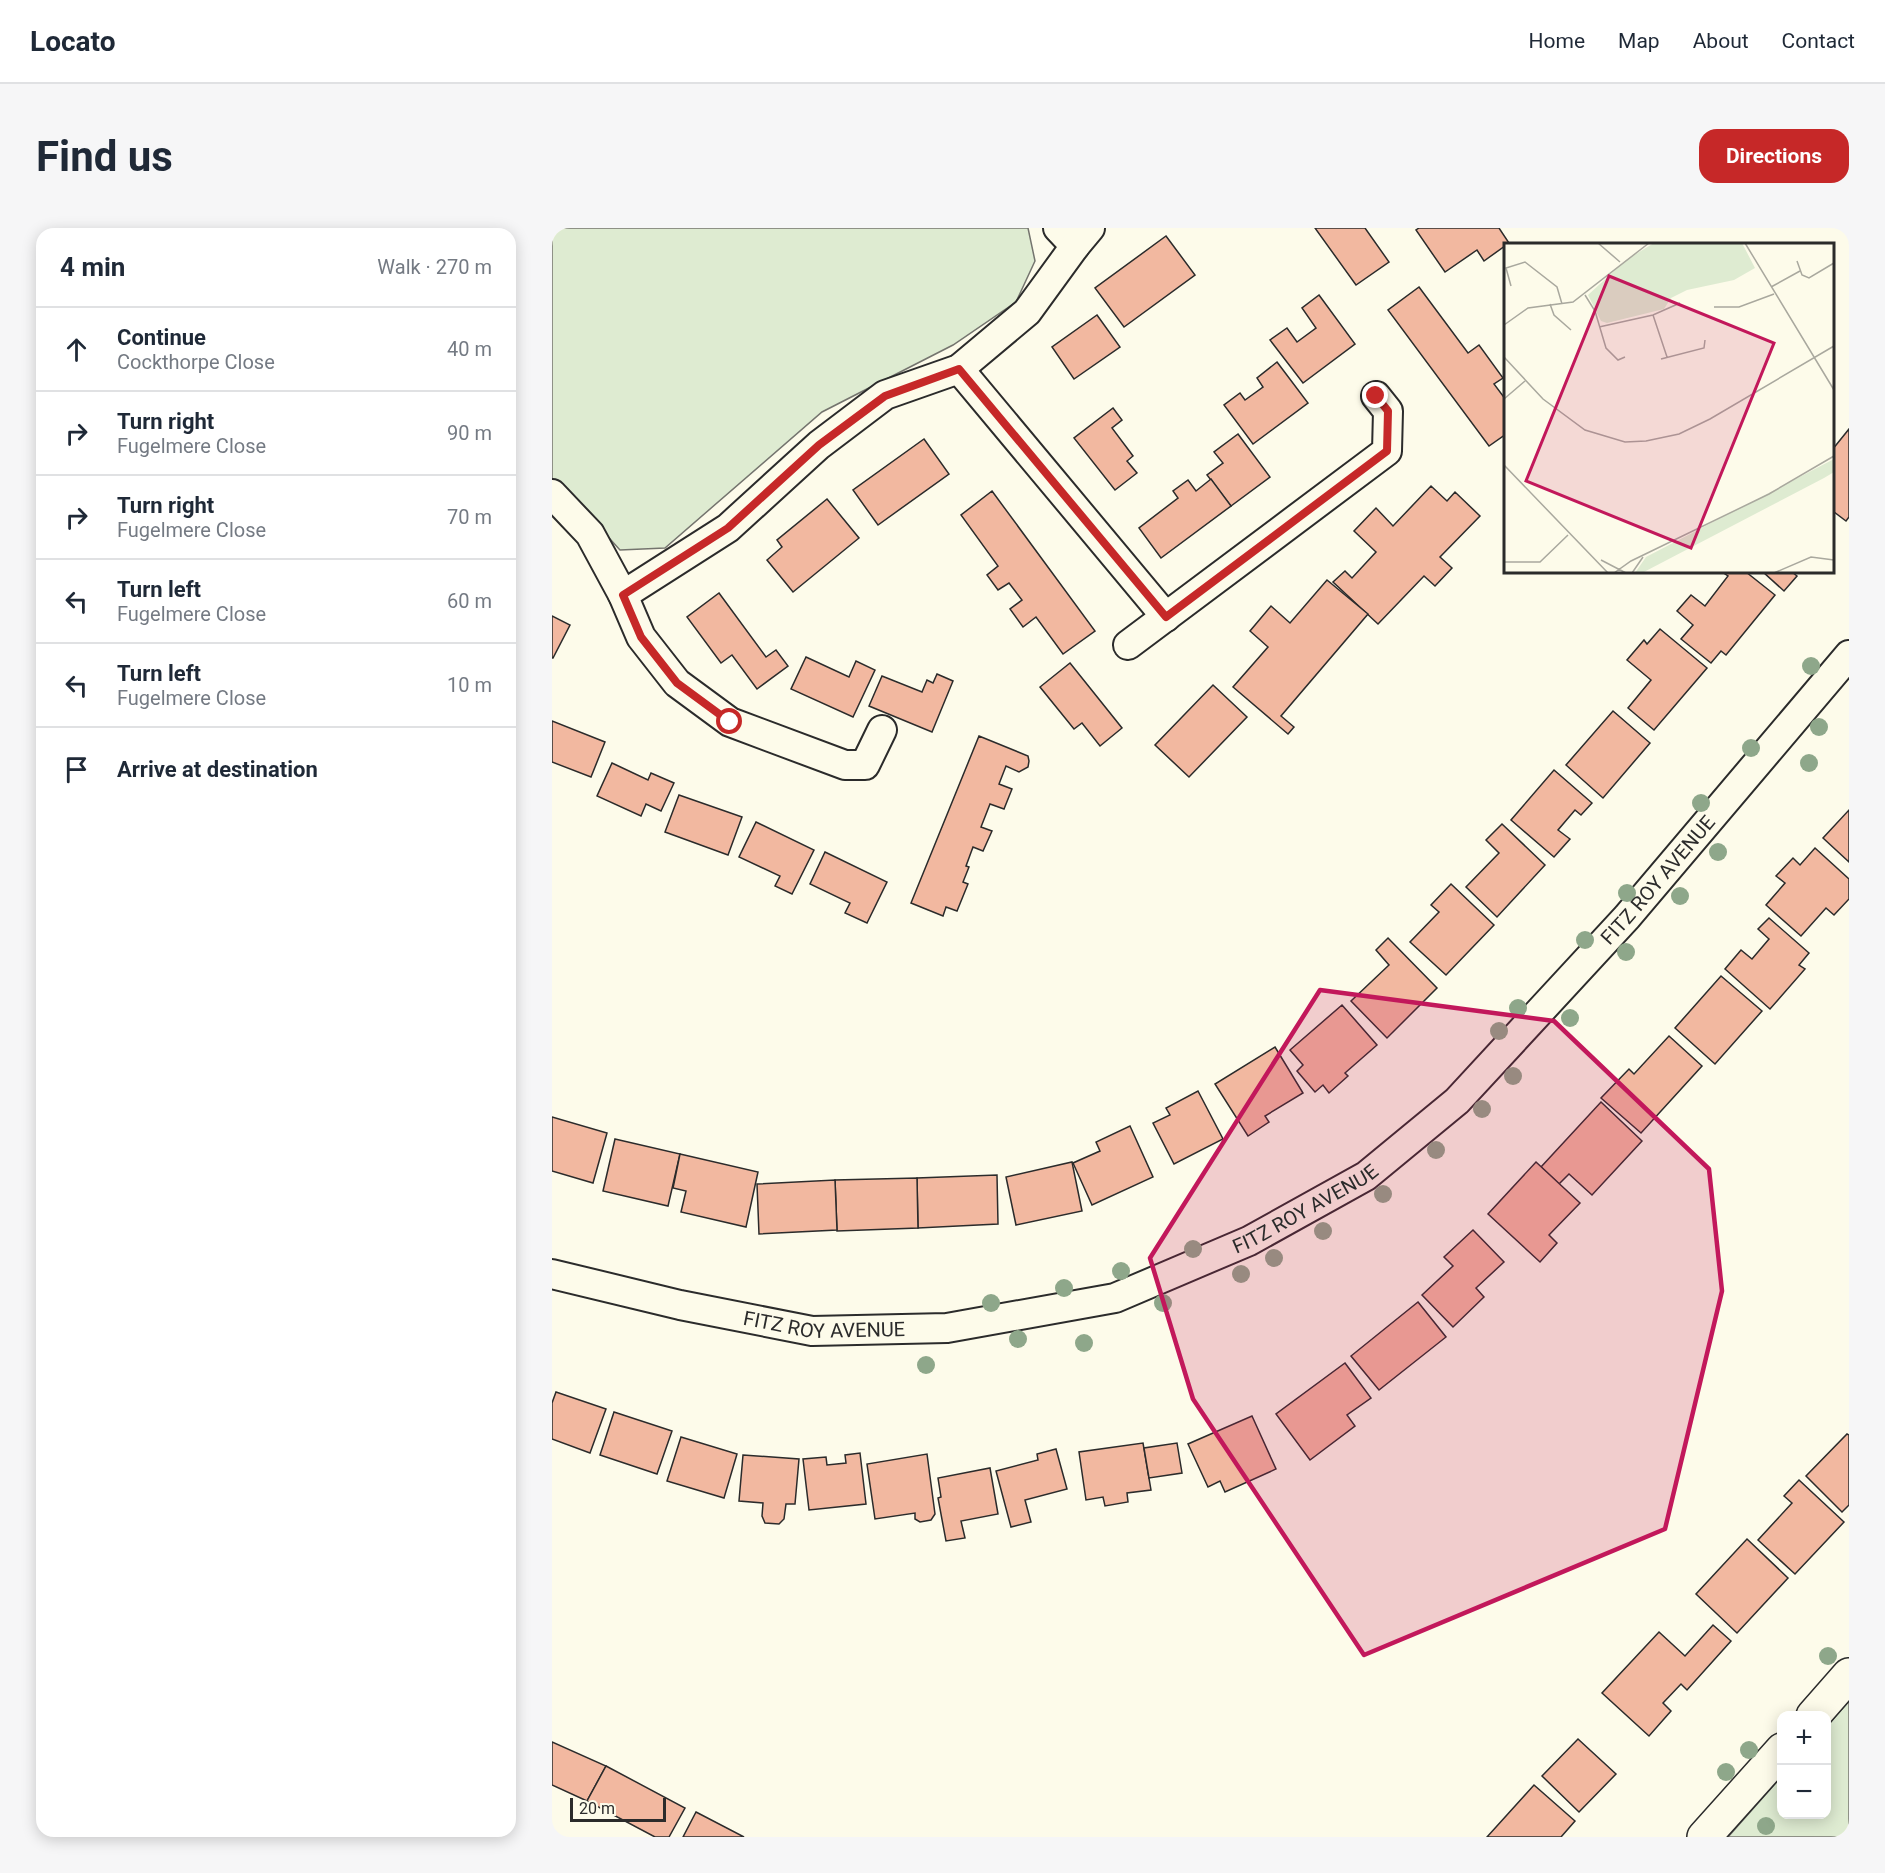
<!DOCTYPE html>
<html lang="en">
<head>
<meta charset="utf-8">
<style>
	:root { --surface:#fff; --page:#f6f6f7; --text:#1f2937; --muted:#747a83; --line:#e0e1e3; --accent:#c62828 }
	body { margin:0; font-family:Roboto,sans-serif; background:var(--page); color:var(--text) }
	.controls { position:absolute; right:18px; bottom:18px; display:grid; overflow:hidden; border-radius:12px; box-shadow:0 3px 15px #0003 }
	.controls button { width:54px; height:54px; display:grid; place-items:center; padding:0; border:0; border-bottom:2px solid var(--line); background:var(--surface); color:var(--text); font:30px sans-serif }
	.scale { position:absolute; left:18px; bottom:15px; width:96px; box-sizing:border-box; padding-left:6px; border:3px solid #2b2b2b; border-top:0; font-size:16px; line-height:21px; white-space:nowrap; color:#2b2b2b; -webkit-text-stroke:4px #fdfbea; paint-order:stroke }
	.stop { position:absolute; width:18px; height:18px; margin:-14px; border:4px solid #c62828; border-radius:50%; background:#fff }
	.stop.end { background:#c62828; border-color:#fff; box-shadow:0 2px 6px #0008 }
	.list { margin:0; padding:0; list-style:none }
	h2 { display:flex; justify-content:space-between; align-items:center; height:78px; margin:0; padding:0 24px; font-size:26px }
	h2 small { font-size:20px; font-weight:400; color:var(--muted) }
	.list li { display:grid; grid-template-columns:39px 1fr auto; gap:18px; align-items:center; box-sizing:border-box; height:84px; padding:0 24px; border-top:2px solid var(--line) }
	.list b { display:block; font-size:22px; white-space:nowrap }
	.list p { margin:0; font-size:20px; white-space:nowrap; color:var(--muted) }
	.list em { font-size:20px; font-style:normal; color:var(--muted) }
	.icon { flex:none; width:33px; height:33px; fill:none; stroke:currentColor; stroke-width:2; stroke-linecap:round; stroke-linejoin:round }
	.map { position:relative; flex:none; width:1297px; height:1609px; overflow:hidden; border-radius:18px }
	header { display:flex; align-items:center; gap:36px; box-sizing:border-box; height:84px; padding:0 30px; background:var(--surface); border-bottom:2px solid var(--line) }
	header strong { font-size:28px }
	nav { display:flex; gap:33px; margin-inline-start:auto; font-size:21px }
	.intro { display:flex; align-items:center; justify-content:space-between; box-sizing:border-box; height:144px; padding:0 36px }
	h1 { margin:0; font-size:42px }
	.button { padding:15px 27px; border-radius:18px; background:var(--accent); color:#fff; font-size:21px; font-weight:700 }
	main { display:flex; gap:36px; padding:0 36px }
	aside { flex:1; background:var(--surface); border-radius:18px; box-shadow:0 3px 15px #0003 }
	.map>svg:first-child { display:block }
	.green { fill:#deebd1; stroke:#74746e; stroke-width:1.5 }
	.building { fill:#f2b8a0; stroke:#2b2b2b; stroke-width:1.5 }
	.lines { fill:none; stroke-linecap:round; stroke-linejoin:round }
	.street-casing { stroke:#2b2b2b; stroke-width:32 }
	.secondary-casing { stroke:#2b2b2b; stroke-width:36 }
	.street { stroke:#fdfbea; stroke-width:28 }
	.secondary { stroke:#fdfbea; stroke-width:33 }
	.tree { fill:#8ea78a }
	.route { stroke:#c62828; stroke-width:8 }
	.marked { fill:#c2185b; fill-opacity:0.2; stroke:#c2185b; stroke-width:4.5; stroke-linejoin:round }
	.labels { text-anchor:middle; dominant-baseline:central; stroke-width:4.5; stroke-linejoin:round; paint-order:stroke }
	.street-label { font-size:20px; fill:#2b2b2b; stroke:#fdfbea }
	.inset-road { fill:none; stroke:#a9a89e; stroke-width:1.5 }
	.view { fill:#c2185b; fill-opacity:0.15; stroke:#c2185b; stroke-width:3 }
	.inset-edge { fill:none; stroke:#2b2b2b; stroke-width:3 }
</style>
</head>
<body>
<header>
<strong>Locato</strong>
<nav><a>Home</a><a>Map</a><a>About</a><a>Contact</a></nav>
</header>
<div class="intro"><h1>Find us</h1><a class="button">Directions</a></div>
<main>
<aside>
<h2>4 min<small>Walk · 270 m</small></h2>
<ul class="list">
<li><svg class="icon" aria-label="ahead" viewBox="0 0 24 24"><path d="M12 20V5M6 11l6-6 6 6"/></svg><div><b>Continue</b><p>Cockthorpe Close</p></div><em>40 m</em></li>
<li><svg class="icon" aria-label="right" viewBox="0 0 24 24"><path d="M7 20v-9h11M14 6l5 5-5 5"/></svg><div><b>Turn right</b><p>Fugelmere Close</p></div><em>90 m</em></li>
<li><svg class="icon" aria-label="right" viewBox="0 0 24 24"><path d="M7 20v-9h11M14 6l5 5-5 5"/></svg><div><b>Turn right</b><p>Fugelmere Close</p></div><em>70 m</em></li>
<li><svg class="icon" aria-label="left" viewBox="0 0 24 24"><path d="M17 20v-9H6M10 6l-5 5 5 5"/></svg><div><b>Turn left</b><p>Fugelmere Close</p></div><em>60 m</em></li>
<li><svg class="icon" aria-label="left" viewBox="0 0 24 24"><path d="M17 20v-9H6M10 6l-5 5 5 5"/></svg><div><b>Turn left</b><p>Fugelmere Close</p></div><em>10 m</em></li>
<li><svg class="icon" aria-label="arrive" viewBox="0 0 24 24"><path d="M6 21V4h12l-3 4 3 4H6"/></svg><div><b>Arrive at destination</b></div></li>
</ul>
</aside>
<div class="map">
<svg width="1297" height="1609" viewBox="0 0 1297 1609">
	<rect width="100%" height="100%" fill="#fdfbea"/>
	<!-- green -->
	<g class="green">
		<path d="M 0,0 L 476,0 L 483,33 L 464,74 L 401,117 L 270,184 L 113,320 L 68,322 L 9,257 L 0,250 Z"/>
		<path d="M 1297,1473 L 1297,1601 L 1290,1609 L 1176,1609 L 1229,1549 L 1230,1586 L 1274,1586 L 1275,1498 Z"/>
	</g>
	<!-- building -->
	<g class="building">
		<path d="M 763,0 L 813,0 L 837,34 L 804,57 Z"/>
		<path d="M 867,0 L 947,0 L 957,15 L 932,33 L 925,22 L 893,44 L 864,2 Z"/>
		<path d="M 614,8 L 643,47 L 572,99 L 543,60 Z"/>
		<path d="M 867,59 L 916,125 L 927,117 L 951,150 L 942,156 L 954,172 L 954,206 L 937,218 L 836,82 Z"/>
		<path d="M 767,67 L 803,116 L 751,155 L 718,112 L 735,100 L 745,114 L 764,100 L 750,80 Z"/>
		<path d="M 545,87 L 568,119 L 522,151 L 500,119 Z"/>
		<path d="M 725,134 L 756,175 L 701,216 L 672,177 L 688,165 L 693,172 L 711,159 L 705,150 Z"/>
		<path d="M 561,180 L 570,192 L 560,200 L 581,228 L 575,233 L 585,245 L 563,262 L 522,210 Z"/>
		<path d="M 1297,201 L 1297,289 L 1294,293 L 1282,284 L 1280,286 L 1280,222 Z"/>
		<path d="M 686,206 L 718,249 L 679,278 L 655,247 L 671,235 L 662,224 Z"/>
		<path d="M 372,211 L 397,246 L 326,297 L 301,262 Z"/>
		<path d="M 659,251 L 679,278 L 609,330 L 587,300 L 626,270 L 621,263 L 636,252 L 644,263 Z"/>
		<path d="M 879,258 L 895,273 L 903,264 L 928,288 L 888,329 L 900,340 L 883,358 L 872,348 L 826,396 L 781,354 L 793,343 L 800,350 L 824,324 L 802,303 L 824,280 L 841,298 Z"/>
		<path d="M 440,263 L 543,403 L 511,426 L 484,389 L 471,399 L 458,381 L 470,372 L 457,355 L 446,362 L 435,347 L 446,338 L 409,287 Z"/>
		<path d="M 275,271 L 307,310 L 241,364 L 215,332 L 230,319 L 225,312 Z"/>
		<path d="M 1170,344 L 1194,344 L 1223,367 L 1174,427 L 1169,423 L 1159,435 L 1129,411 L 1141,397 L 1125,383 L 1139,367 L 1153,378 L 1176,348 Z"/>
		<path d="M 1211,344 L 1240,344 L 1245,348 L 1232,363 Z"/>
		<path d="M 775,352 L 816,386 L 729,488 L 742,499 L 736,506 L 681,459 L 716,419 L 698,403 L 719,378 L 738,395 Z"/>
		<path d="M 167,365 L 214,429 L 224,422 L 236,438 L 205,461 L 180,427 L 169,435 L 135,389 Z"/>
		<path d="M 0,388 L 18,397 L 1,430 L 0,430 Z"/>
		<path d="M 1108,401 L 1155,440 L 1102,502 L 1076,480 L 1099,452 L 1075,432 L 1092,412 L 1095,416 Z"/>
		<path d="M 254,429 L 297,449 L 304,433 L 323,442 L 301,489 L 239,461 Z"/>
		<path d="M 518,435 L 570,500 L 548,518 L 530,495 L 522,501 L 488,459 Z"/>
		<path d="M 385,446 L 401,453 L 380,504 L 317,478 L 330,448 L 370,464 L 375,452 L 381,455 Z"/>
		<path d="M 661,457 L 695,489 L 637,549 L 603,517 Z"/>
		<path d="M 1061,483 L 1098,515 L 1051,570 L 1014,537 Z"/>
		<path d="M 0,493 L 53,514 L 39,549 L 0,534 Z"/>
		<path d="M 427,508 L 476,528 L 477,533 L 476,539 L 467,544 L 454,538 L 447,556 L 460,561 L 452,581 L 438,576 L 429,599 L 440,603 L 431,623 L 421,619 L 414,638 L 417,639 L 411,654 L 416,656 L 405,683 L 394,679 L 391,688 L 359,675 Z"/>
		<path d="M 60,535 L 96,552 L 99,545 L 122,555 L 109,583 L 94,576 L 89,588 L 45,568 Z"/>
		<path d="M 1002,542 L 1040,575 L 1029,587 L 1023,582 L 1006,602 L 1018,611 L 1002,629 L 959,592 Z"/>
		<path d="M 127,567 L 190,589 L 176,627 L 113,604 Z"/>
		<path d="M 1297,582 L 1297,634 L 1271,610 Z"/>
		<path d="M 204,594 L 262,622 L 240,666 L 223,658 L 228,648 L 187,629 Z"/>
		<path d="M 950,596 L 993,637 L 945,689 L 914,659 L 947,625 L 934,612 Z"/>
		<path d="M 1263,620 L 1297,651 L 1297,671 L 1282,687 L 1274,680 L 1249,708 L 1214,677 L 1233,655 L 1224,648 L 1241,630 L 1248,637 Z"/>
		<path d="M 273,624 L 335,654 L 315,695 L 293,685 L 298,675 L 258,656 Z"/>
		<path d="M 899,656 L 942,697 L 894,747 L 858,714 L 887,684 L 879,677 Z"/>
		<path d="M 1217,690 L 1257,725 L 1247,737 L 1253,741 L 1218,781 L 1173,741 L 1189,722 L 1200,731 L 1217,711 L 1206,701 Z"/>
		<path d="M 836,710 L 885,760 L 835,810 L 799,773 L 837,737 L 824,722 Z"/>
		<path d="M 1169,748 L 1210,783 L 1163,836 L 1123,800 Z"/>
		<path d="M 790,777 L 825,817 L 793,845 L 796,848 L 777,865 L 771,857 L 763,864 L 745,843 L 751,837 L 738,822 Z"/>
		<path d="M 1117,808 L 1150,838 L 1089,905 L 1049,870 L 1077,841 L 1082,846 Z"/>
		<path d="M 723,819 L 751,865 L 713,888 L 717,894 L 696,908 L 663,856 Z"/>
		<path d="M 646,863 L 671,911 L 622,936 L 601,895 L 618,887 L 614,880 Z"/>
		<path d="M 1049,874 L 1090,913 L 1040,967 L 1017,946 L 1007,956 L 989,939 Z"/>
		<path d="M 0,889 L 55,905 L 41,955 L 0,943 Z"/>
		<path d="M 578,898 L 601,949 L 540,977 L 521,935 L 548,923 L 544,914 Z"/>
		<path d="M 63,911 L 128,926 L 116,978 L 51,963 Z"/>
		<path d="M 128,926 L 206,944 L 194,999 L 129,984 L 134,963 L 121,960 Z"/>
		<path d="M 520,934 L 530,983 L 464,997 L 454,949 Z"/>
		<path d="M 984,934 L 1028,975 L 997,1007 L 1005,1015 L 988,1034 L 936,986 Z"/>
		<path d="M 445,947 L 446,996 L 366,1000 L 365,950 Z"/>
		<path d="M 365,950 L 366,1000 L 285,1003 L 283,952 Z"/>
		<path d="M 283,952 L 285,1002 L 207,1006 L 205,956 Z"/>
		<path d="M 921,1002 L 952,1034 L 924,1060 L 932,1069 L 901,1099 L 870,1067 L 901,1038 L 892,1029 Z"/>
		<path d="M 866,1074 L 894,1109 L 827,1162 L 799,1128 Z"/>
		<path d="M 793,1135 L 819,1170 L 795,1187 L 803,1198 L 758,1232 L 724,1186 Z"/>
		<path d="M 4,1164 L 54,1181 L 38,1225 L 0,1211 L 0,1175 Z"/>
		<path d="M 62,1184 L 120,1203 L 105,1246 L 48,1227 Z"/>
		<path d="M 700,1188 L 724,1241 L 673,1264 L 668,1253 L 656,1259 L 636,1216 Z"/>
		<path d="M 1295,1206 L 1297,1207 L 1297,1277 L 1290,1284 L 1254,1248 Z"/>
		<path d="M 129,1209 L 185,1226 L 172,1270 L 115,1253 Z"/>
		<path d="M 591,1215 L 599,1262 L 575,1265 L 576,1274 L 553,1278 L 551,1269 L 534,1272 L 527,1224 Z"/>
		<path d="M 625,1215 L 630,1245 L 597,1250 L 592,1220 Z"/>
		<path d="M 504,1221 L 515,1261 L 473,1272 L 479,1294 L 459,1299 L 444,1243 L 486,1232 L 485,1226 Z"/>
		<path d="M 308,1225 L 314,1276 L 257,1282 L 251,1231 L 274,1229 L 275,1237 L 294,1235 L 293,1227 Z"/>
		<path d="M 375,1226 L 383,1286 L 379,1292 L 368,1294 L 363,1291 L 363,1285 L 323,1291 L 315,1236 Z"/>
		<path d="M 191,1227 L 247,1231 L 243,1276 L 234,1276 L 232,1291 L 227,1296 L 213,1295 L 210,1288 L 211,1275 L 187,1273 Z"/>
		<path d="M 438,1240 L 446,1286 L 409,1293 L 413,1310 L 394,1313 L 386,1270 L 389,1269 L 386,1250 Z"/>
		<path d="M 1247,1252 L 1292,1294 L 1243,1346 L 1206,1312 L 1240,1275 L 1232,1268 Z"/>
		<path d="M 1195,1311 L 1236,1350 L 1185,1405 L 1144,1366 Z"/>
		<path d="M 1161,1397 L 1179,1413 L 1135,1462 L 1129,1456 L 1111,1475 L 1119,1483 L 1097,1508 L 1050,1465 L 1107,1404 L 1133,1428 Z"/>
		<path d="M 1026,1511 L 1064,1546 L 1027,1584 L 990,1548 Z"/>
		<path d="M 0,1514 L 54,1538 L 35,1573 L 0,1557 Z"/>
		<path d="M 54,1538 L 133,1580 L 117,1609 L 103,1609 L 35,1573 Z"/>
		<path d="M 982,1557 L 1023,1593 L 1009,1609 L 935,1609 Z"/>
		<path d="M 144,1584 L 192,1609 L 131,1609 Z"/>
	</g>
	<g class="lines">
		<defs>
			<g id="street">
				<path d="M 506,0 L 523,18"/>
				<path d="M 407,141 L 614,389"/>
				<path d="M 0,266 L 38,306 L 71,367 L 89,409 L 125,455 L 178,494 L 293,537 L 313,537 L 330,502"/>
				<path d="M 71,367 L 176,300 L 267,217 L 333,167 L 407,141 L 475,84 L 523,18 L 538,0"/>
				<path d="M 576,417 L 835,223 L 836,183 L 824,168"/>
				<path id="s1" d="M 0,1046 L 128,1077 L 260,1103 L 395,1100 L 563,1070 L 697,1013 L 814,948 L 905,873 L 1075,689 L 1297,427"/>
			</g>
			<g id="secondary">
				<path d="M 1261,1488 L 1297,1447"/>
				<path d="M 1152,1609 L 1230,1522"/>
			</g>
		</defs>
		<!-- street casing -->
		<use href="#street" class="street-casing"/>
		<!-- secondary casing -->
		<use href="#secondary" class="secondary-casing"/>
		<!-- street -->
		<use href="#street" class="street"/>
		<!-- secondary -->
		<use href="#secondary" class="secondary"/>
	</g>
	<!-- trees -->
	<g class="tree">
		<circle cx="1259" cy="438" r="9"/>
		<circle cx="1267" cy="499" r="9"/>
		<circle cx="1199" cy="520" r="9"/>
		<circle cx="1257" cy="535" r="9"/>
		<circle cx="1149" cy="575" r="9"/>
		<circle cx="1166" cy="624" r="9"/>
		<circle cx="1075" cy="665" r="9"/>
		<circle cx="1128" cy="668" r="9"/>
		<circle cx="1033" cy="712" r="9"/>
		<circle cx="1074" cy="724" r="9"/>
		<circle cx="966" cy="780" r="9"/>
		<circle cx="1018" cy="790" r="9"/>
		<circle cx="947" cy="803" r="9"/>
		<circle cx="961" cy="848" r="9"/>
		<circle cx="930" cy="881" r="9"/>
		<circle cx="884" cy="922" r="9"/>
		<circle cx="831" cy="966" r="9"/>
		<circle cx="771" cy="1003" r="9"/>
		<circle cx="641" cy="1021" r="9"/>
		<circle cx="722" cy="1030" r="9"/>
		<circle cx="569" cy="1043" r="9"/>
		<circle cx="689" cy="1046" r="9"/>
		<circle cx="512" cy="1060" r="9"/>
		<circle cx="439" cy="1075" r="9"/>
		<circle cx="611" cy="1075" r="9"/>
		<circle cx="466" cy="1111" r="9"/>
		<circle cx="532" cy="1115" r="9"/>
		<circle cx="374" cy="1137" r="9"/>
		<circle cx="1276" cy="1428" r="9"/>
		<circle cx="1197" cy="1522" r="9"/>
		<circle cx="1174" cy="1544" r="9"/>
		<circle cx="1214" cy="1598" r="9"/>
	</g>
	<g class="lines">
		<!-- route -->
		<path class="route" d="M 178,494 L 125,455 L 89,409 L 71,367 L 176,300 L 267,217 L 333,168 L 407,141 L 614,389 L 835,223 L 836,183 L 824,168"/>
	</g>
	<!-- marked area -->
	<path class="marked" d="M 768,762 L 1002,793 L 1157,941 L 1170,1063 L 1113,1301 L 812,1427 L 641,1171 L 598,1030 Z"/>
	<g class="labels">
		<!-- street labels -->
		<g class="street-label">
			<text stroke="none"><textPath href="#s1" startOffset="1268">FITZ ROY AVENUE</textPath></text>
			<text stroke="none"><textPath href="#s1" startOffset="782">FITZ ROY AVENUE</textPath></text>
			<text stroke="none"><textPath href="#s1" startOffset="278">FITZ ROY AVENUE</textPath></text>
		</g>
	</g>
	<!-- overview -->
	<g transform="translate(952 15)">
		<rect width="330" height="330" fill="#fdfbea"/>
		<path d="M 150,0 L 238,0 L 251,25 L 230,37 L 183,47 L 167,55 L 160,66 L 103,80 L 97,78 L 84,52 L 122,17 ZM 330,216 L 330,229 L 320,235 L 138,330 L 131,330 L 142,314 Z" fill="#deebd1"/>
		<path class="inset-road" d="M 94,0 L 116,19M 241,0 L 330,147M 293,18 L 298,32 L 305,35 L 330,20M 7,43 L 2,25 L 21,19 L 53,44 L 58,61M 267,44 L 296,28M 81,52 L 91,68 L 102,105 L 114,117 L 121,114M 46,61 L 50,72 L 67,87M 210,64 L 235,64 L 270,51M 149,72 L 163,114M 0,82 L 24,65 L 69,59 L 145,0M 95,84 L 149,72 L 176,60M 0,114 L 39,156 L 81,187 L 121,199 L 142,198 L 175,191 L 206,176 L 330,103M 157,116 L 200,105 L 201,97M 0,156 L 21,138M 0,222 L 104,330M 97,317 L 122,330M 0,319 L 36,319 L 64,292M 110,330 L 127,318 L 265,251 L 330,213M 128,330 L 139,314M 270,330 L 307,314 L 330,317"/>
		<path class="view" d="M 105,33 L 270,100 L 187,305 L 22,238 Z"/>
		<rect width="330" height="330" class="inset-edge"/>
	</g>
</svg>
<div class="controls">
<button>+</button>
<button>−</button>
</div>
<div class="scale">20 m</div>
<div class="stop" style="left:178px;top:494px"></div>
<div class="stop end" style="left:824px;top:168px"></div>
</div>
</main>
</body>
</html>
